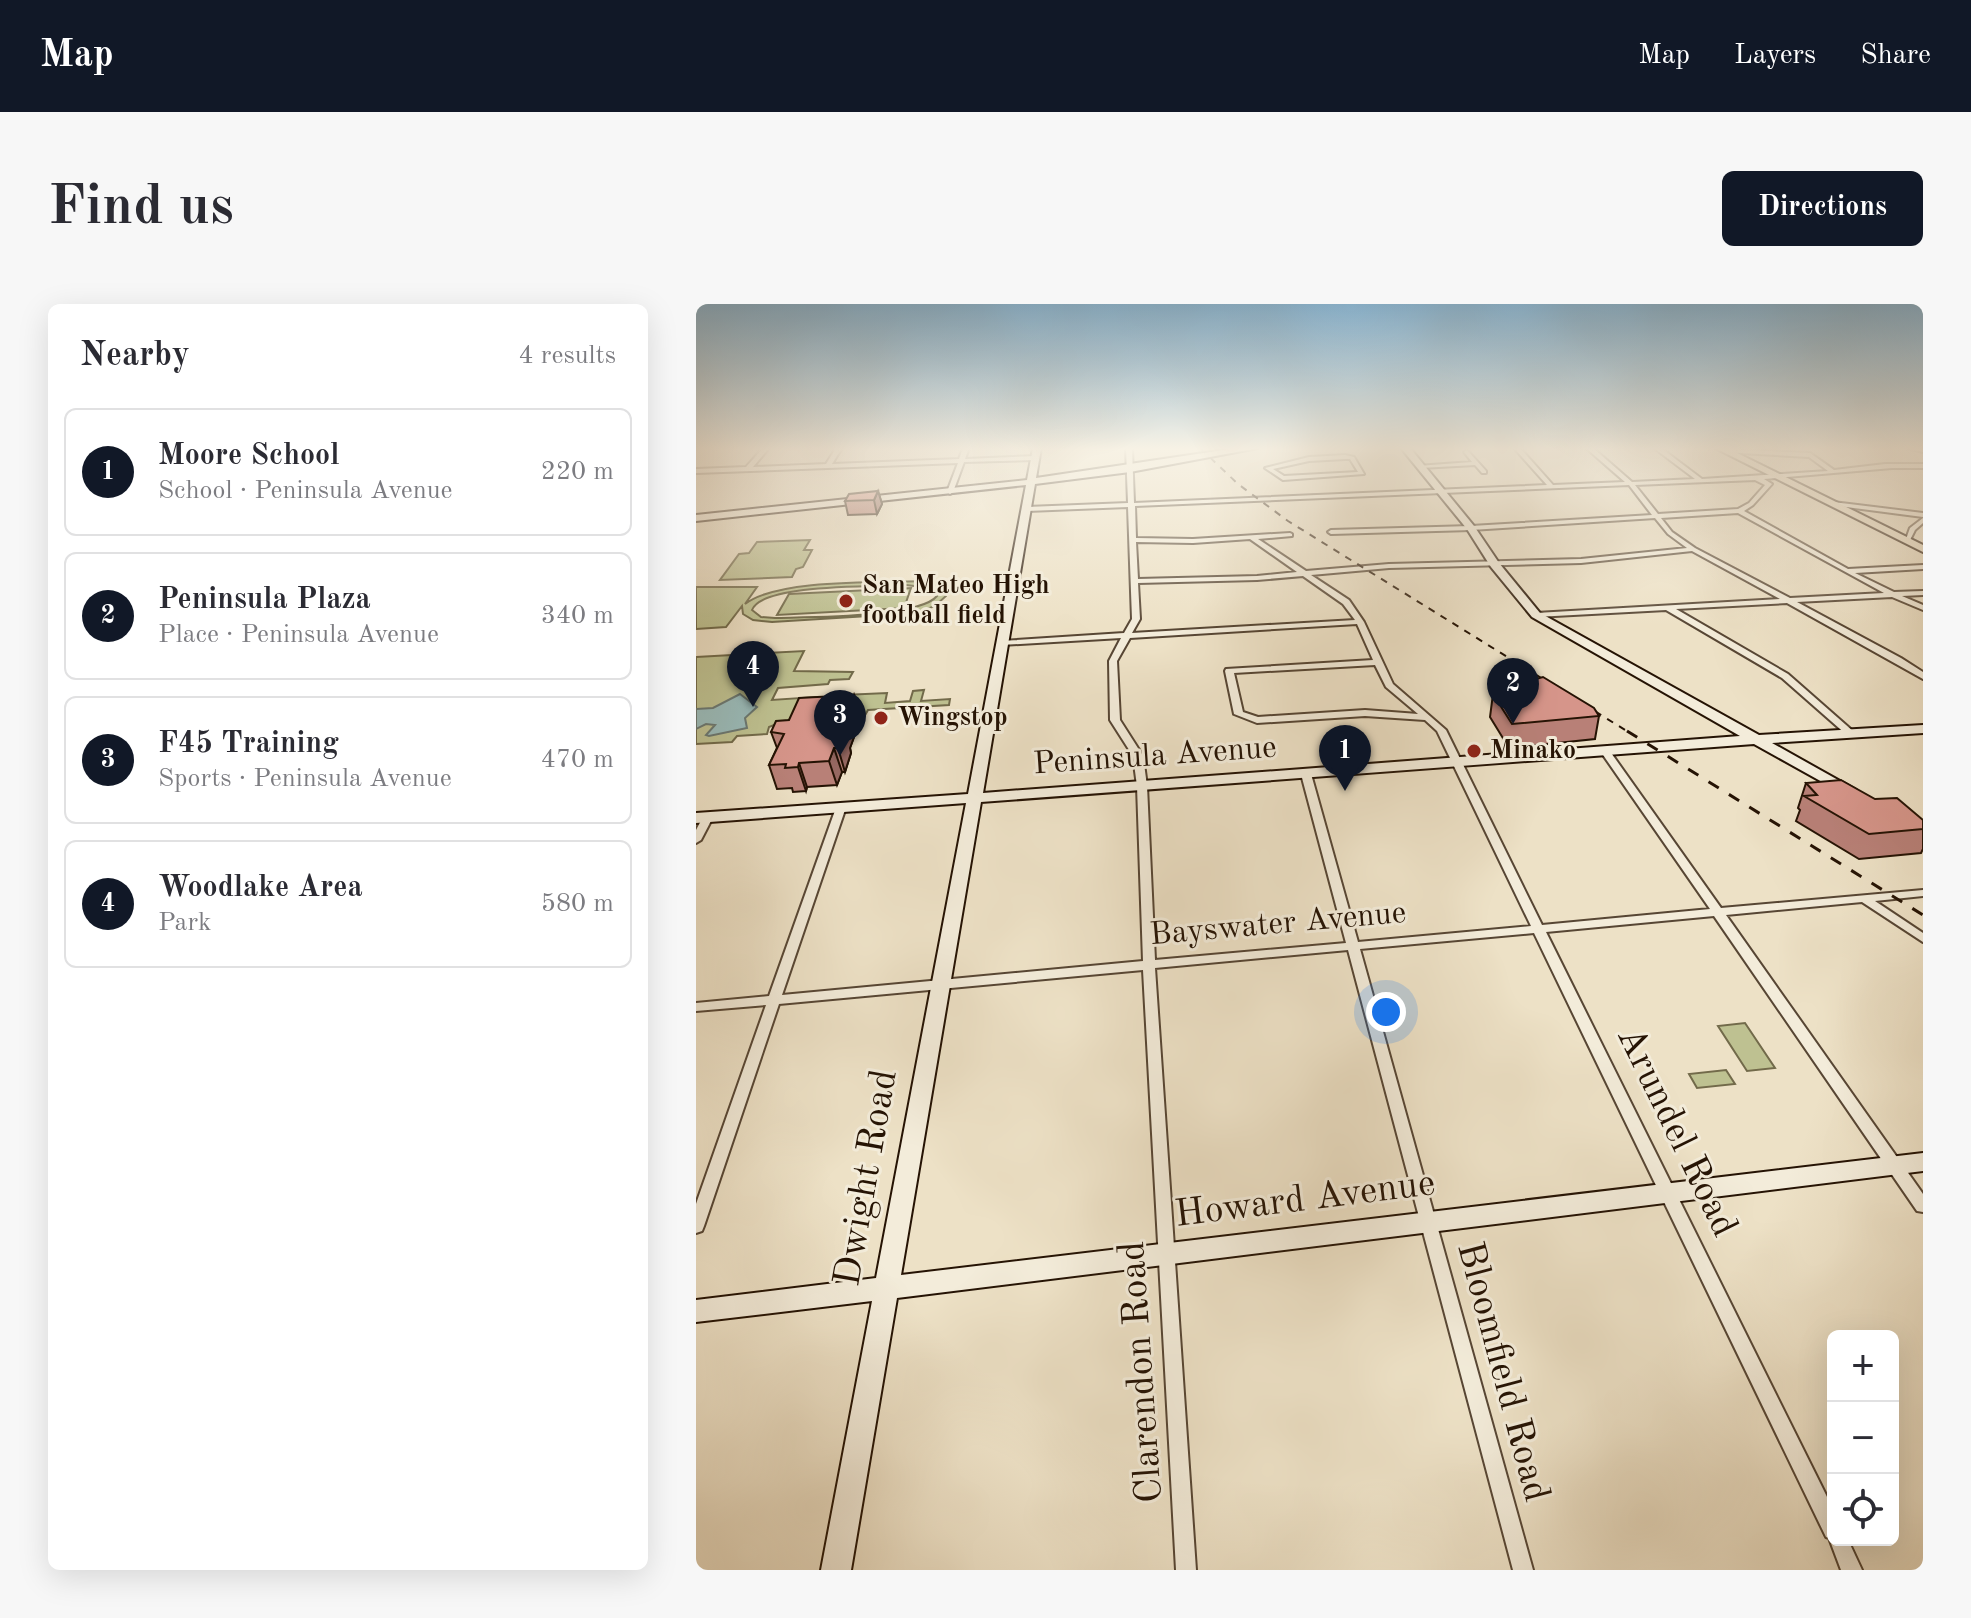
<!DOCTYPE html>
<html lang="en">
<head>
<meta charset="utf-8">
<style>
	:root { --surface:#fff; --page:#f7f7f7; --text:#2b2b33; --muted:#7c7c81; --line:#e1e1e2; --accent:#111827 }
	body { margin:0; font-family:"Old Standard TT",serif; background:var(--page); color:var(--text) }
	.controls { position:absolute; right:24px; bottom:24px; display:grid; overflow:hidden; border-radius:12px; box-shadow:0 8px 32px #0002 }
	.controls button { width:72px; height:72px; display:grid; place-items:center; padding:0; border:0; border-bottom:2px solid var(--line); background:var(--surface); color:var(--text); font:40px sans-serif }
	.you { position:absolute; left:690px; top:708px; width:28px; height:28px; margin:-20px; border:6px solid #fff; border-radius:50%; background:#1a73e8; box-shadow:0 0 0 12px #1a73e833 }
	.badge { display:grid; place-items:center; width:52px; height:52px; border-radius:50%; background:var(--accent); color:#fff; font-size:26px; font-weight:700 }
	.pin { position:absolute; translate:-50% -66px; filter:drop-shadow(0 2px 4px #0008) }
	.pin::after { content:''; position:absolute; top:42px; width:28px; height:24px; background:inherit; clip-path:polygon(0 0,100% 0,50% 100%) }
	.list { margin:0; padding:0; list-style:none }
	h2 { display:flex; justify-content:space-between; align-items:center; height:104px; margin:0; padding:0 32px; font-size:34px }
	h2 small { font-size:26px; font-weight:400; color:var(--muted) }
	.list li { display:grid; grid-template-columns:52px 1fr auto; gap:24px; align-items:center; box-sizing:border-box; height:128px; margin:0 16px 16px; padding:0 16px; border:2px solid var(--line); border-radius:12px }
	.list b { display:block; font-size:30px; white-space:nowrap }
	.list p { margin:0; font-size:26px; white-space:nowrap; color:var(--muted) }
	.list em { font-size:26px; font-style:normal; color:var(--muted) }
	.icon { flex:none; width:44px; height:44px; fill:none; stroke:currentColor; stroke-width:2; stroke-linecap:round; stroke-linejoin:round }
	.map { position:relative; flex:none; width:1227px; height:1266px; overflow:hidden; border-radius:12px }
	header { display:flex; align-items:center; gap:48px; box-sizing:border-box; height:112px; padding:0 40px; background:var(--accent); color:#fff }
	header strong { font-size:38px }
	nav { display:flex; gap:44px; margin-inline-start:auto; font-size:28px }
	.intro { display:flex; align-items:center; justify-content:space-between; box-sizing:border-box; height:192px; padding:0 48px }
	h1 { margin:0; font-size:56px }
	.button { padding:20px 36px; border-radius:12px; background:var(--accent); color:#fff; font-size:28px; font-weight:700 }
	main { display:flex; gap:48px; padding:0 48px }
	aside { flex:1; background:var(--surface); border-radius:12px; box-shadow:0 8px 32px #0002 }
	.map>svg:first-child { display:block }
	.green { fill:#bec191; stroke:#726a4a; stroke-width:2; fill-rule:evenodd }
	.water { fill:#9abcbb; stroke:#6b7872; stroke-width:2 }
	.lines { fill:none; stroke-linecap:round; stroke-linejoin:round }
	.street-casing { stroke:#574634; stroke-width:4 }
	.secondary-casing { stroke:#251304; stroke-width:4 }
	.primary-casing { stroke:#251304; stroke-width:4 }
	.street { fill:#f3ecda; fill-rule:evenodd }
	.secondary { fill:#f3ecda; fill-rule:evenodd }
	.primary { fill:#ede1c6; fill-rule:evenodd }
	.rail-far1 { stroke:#251304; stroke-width:2; stroke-dasharray:7 7; stroke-linecap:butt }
	.rail { stroke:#251304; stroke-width:3; stroke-dasharray:12 12; stroke-linecap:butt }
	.wall { fill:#b88077; stroke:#251304; stroke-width:2 }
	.shaded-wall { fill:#966861; stroke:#251304; stroke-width:2 }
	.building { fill:#d6958a; stroke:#251304; stroke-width:2 }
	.poi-dot { fill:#8f2418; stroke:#f3ecda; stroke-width:3 }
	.labels { text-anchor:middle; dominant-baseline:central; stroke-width:6; stroke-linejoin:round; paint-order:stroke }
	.far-poi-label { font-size:26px; font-weight:bold; fill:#251304; stroke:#f3ecda; text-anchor:start }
	.street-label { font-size:32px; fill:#251304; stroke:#f3ecda }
	.near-street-label { font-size:38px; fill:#251304; stroke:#f3ecda }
</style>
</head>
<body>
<header>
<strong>Map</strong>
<nav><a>Map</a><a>Layers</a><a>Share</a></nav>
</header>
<div class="intro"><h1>Find us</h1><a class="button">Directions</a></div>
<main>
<aside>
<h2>Nearby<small>4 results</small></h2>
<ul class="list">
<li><span class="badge">1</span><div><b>Moore School</b><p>School · Peninsula Avenue</p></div><em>220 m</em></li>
<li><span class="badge">2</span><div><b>Peninsula Plaza</b><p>Place · Peninsula Avenue</p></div><em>340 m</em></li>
<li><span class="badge">3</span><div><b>F45 Training</b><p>Sports · Peninsula Avenue</p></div><em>470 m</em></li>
<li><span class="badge">4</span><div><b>Woodlake Area</b><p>Park</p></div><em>580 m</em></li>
</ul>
</aside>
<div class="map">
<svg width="1227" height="1266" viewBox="0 0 1227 1266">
	<rect width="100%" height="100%" fill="#ede1c6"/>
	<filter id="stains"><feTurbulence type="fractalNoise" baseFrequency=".0025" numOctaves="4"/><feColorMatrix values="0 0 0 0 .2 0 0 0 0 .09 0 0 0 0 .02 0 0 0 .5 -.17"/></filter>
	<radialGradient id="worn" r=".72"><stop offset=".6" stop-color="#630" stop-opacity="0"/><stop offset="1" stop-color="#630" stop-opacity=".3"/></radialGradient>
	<!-- green -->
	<g class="green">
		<path d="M 114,236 L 108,246 L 116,246 L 107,263 L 100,265 L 96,273 L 24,276 L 43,250 L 53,249 L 61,238 Z"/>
		<path d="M 231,277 L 248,285 L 250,292 L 239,302 L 221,309 L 76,318 L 57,316 L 47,310 L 46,302 L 30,323 L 0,325 L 0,283 L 61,283 L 49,300 C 83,274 186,279 231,277 ZM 210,281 L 234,284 L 241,292 C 223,314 111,313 79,314 L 65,313 L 56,306 C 66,279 182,283 210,281 Z"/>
		<path d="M 215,284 L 208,304 L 81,311 L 93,290 Z"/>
		<path d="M 108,347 L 98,367 L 157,368 L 153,375 L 134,376 L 132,380 L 82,384 L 76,396 L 119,393 L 114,403 L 141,402 L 147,391 L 191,389 L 189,399 L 214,397 L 217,387 L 228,386 L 225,397 L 254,395 L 253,401 L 172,406 L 168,413 L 83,419 L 73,423 L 71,430 L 41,432 L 36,438 L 0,440 L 0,353 Z"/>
		<path d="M 1049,719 L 1079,764 L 1051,767 L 1022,722 Z"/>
		<path d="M 1030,766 L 1039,780 L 1001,784 L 993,770 Z"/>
	</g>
	<!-- water -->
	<path class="water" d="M 44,390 L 61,403 L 49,414 L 51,424 L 13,432 L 10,431 L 19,421 L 10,420 L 0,425 L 0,405 L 17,404 Z"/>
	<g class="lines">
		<defs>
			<g id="street">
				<path d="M 67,144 L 73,144 L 57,163 L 130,160 L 140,144 L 146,144 L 136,160 L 263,155 L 267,144 L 273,144 L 269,155 L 339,152 L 342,154 L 339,156 L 268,158 L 257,188 L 254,190 L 251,188 L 262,159 L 0,169 L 0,165 L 50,163 Z"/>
				<path d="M 430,144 L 436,144 L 438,199 L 851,181 L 818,144 L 824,144 L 857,181 L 929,178 L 890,144 L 897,144 L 936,178 L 999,175 L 958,144 L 965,144 L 1006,175 L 1132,167 L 1113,153 L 1028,148 L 1030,145 L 1114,149 L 1138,166 L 1189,160 L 1227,160 L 1227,164 L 1196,164 L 1068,175 L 1076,180 L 1057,201 L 1048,207 L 1152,265 L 1227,261 L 1227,265 L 1159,269 L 1198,288 L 1227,287 L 1227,291 L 1206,292 L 1227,301 L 1227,306 L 1196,293 L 1101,298 L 1205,354 L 1227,368 L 1227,375 L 1091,299 L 980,305 L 1092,370 L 1158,428 L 1160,430 L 1155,433 L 1152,432 L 1086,374 L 970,306 L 840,313 L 836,311 L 840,309 L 1084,295 L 996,247 L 885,259 L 693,264 L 615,271 L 653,296 L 668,318 L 697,380 L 750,426 L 846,621 L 1014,605 L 905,448 L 910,445 L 913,446 L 1025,604 L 1227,586 L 1227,592 L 1179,597 L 1227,629 L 1227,638 L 1166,598 L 1030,611 L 1227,890 L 1227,908 L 1221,907 L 1018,612 L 850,628 L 1137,1205 L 1137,1236 L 1152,1236 L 1166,1266 L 1145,1266 L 1133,1234 L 1130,1233 L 838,629 L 664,645 L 837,1266 L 817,1266 L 652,646 L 459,664 L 500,1266 L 480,1266 L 447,666 L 83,700 L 8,922 L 6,927 L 0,929 L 0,900 L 70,701 L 0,707 L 0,699 L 73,692 L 141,501 L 145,500 L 150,503 L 86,691 L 447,657 L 441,482 L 437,452 L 414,416 L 413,357 L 425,334 L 305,341 L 301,339 L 305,337 L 428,329 L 436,315 L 432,203 L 331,207 L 328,205 L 331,203 L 432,199 ZM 1059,176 L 1069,181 L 1053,199 L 1042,205 L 962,210 L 939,181 ZM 933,181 L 956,211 L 775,222 L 635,226 L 632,228 L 635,230 L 775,226 L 959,214 L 972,230 L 991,244 L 885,255 L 693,260 L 610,267 L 562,235 L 596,232 L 596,230 L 594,229 L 497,235 L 440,234 L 439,202 ZM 1042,209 L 1188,289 L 1094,294 L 999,244 L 976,228 L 965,214 ZM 554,235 L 601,268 L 561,272 L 442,275 L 440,238 L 497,239 ZM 607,272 L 647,300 L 659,316 L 436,329 L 444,315 L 442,279 L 561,276 ZM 661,320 L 677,356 L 530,365 L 529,367 L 538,410 L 561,419 L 669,412 L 729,416 L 741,427 L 835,622 L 662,638 L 615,470 L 610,467 L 605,470 L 650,639 L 459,656 L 451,482 L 447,452 L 424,416 L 421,357 L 434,334 ZM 679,361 L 690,383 L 722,410 L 669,406 L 562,413 L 547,408 L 538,369 Z"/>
				<path d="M 1212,144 L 1227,144 L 1227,148 Z"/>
				<path d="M 771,146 L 790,167 L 790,169 L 786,169 L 779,161 L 724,164 L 721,162 L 776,158 L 768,148 Z"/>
				<path d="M 649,151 L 658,153 L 668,170 L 587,176 L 569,164 L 613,153 ZM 649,155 L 654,155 L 662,168 L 588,172 L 577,165 L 613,157 Z"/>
				<path d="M 1137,198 L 1227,209 L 1227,213 L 1135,201 Z"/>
				<path d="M 1227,214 L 1227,219 L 1219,226 L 1213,238 L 1209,238 L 1214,224 Z"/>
				<path d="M 12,510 L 17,513 L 5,536 L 0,539 L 0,526 L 8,511 Z"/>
			</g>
			<path id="secondary" d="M 337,144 L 345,144 L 340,174 L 541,144 L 562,144 L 434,168 L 339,180 L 287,489 L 1044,432 L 836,313 L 795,263 L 771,225 L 705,144 L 714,144 L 778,222 L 803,259 L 844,309 L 1063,431 L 1227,421 L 1227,429 L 1076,439 L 1160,486 L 1160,492 L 1155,494 L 1058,440 L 285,498 L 205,971 L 1227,849 L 1227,867 L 201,994 L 155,1266 L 125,1266 L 176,997 L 0,1018 L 0,996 L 180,974 L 270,499 L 0,519 L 0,509 L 272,490 L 330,181 L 0,217 L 0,211 L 331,176 Z"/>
			<path id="primary" d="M 1019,144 L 1031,144 L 1227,241 L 1227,248 Z"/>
		</defs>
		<!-- street casing -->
		<use href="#street" class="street-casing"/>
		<!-- secondary casing -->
		<use href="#secondary" class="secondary-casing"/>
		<!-- primary casing -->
		<use href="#primary" class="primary-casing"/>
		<!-- street -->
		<use href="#street" class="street"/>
		<!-- secondary -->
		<use href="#secondary" class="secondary"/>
		<!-- primary -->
		<use href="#primary" class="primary"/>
		<!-- rail-far1 -->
		<path class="rail-far1" d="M 504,144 L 542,180 L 592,217 L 934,429"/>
		<!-- rail -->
		<path class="rail" d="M 931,427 L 1227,611"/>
	</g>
	<!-- wall -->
	<g class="wall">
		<path d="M 182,187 L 186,200 L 181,210 L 152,211 L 149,197 Z"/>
		<path d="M 800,386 L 903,412 L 899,435 L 813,444 L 794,413 L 797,390 L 800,390 Z"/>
		<path d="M 158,391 L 165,414 L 154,444 L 155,449 L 149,468 L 146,468 L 141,481 L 111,483 L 110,487 L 97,488 L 96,484 L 81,485 L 73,461 L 81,444 L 75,428 L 93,416 Z"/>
		<path d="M 1110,479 L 1227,525 L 1227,545 L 1225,549 L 1163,555 L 1100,517 L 1104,506 L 1102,504 Z"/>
	</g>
	<!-- shaded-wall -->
	<g class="shaded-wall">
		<path d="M 182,187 L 186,200 L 181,210 L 178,196 Z"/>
		<path d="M 158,391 L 165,414 L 154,444 L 155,449 L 149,468 L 142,444 L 145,426 Z"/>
		<path d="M 138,444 L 146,468 L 141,481 L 133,457 Z"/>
		<path d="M 103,459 L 111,483 L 110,487 L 102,463 Z"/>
	</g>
	<!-- building -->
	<g class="building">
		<path d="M 182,187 L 178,196 L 149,197 L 153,190 Z"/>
		<path d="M 847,373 L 898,404 L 903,412 L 816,420 L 797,390 L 802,389 L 800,386 Z"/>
		<path d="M 158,391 L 145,426 L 148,425 L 142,444 L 138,444 L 133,457 L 103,459 L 102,463 L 89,464 L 90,460 L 73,461 L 88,430 L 75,428 L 80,417 L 93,416 L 103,394 Z"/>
		<path d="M 1145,476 L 1179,495 L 1201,494 L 1227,516 L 1227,525 L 1173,530 L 1108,492 L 1121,491 L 1110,479 Z"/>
	</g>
	<!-- sky -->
	<linearGradient id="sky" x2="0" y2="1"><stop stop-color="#89b7d6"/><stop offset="0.45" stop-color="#f7f2e5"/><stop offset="1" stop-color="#f7f2e5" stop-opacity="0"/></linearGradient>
	<rect width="1227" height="322" fill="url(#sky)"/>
	<!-- markers -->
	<g class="poi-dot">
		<circle cx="150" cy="297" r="8"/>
		<circle cx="185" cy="414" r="8"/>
		<circle cx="778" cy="447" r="8"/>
	</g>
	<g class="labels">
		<!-- far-poi labels -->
		<g class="far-poi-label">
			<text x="166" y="282">San Mateo High<tspan x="166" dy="30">football field</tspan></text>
			<text x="201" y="414">Wingstop</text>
			<text x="794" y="447">Minako</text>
		</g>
		<!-- street labels -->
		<g class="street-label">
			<text transform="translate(459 453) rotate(-4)">Peninsula Avenue</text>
			<text transform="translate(582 621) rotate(-5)">Bayswater Avenue</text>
		</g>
		<!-- near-street labels -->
		<g class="near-street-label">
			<text transform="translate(980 828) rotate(64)">Arundel Road</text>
			<text transform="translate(171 874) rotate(-80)">Dwight Road</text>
			<text transform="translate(609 896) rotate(-7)">Howard Avenue</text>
			<text transform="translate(446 1068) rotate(-94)">Clarendon Road</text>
			<text transform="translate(806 1068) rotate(75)">Bloomfield Road</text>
		</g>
	</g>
	<rect width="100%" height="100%" filter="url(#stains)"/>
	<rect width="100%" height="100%" fill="url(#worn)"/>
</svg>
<div class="controls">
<button>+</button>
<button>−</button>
<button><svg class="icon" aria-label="locate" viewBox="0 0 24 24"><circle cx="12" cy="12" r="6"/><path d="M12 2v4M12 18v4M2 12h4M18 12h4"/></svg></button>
</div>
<div class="you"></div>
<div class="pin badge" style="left:649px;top:487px">1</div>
<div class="pin badge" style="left:817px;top:420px">2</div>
<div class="pin badge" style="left:144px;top:452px">3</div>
<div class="pin badge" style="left:57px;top:403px">4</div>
</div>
</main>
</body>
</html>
